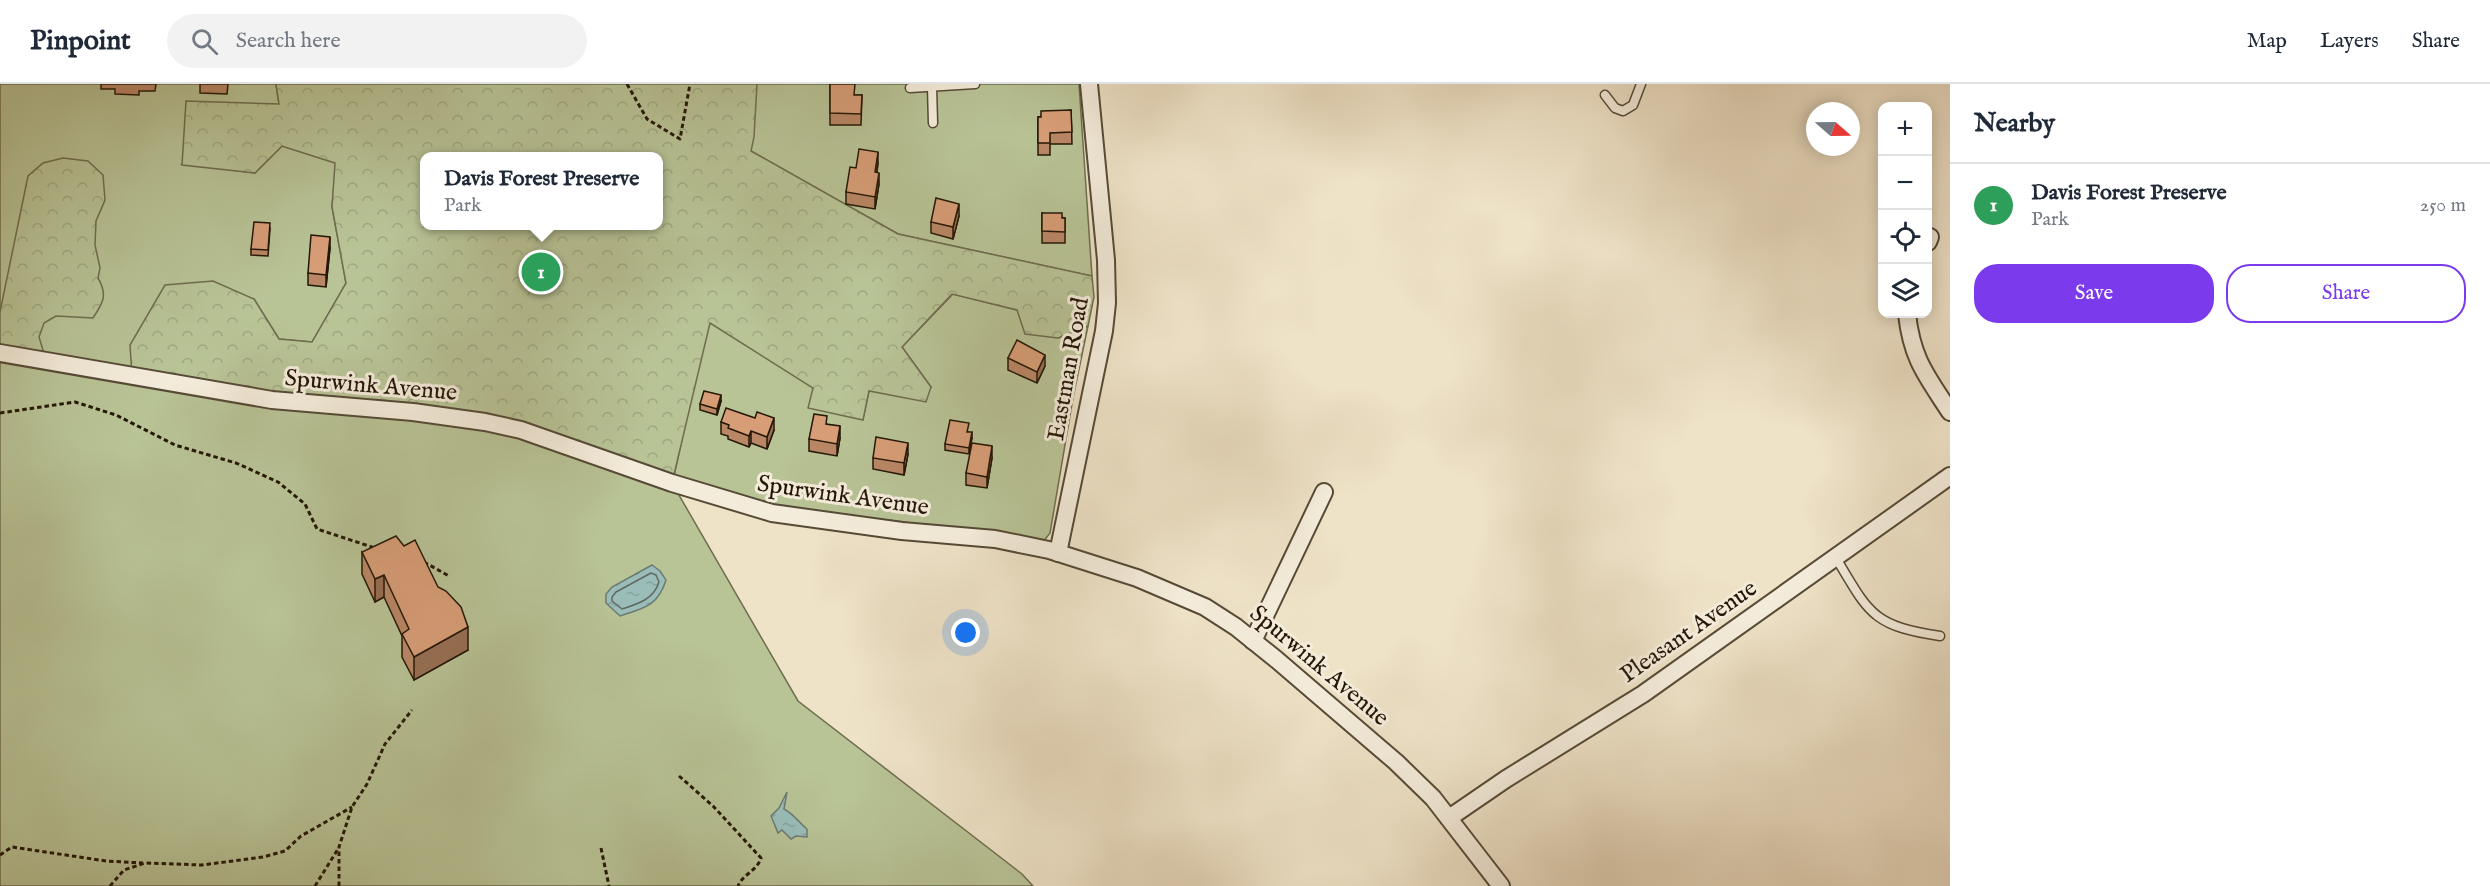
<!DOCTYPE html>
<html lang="en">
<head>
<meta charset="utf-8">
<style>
	:root { --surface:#fff; --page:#f2f2f3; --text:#1f2937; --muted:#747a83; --line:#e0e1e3; --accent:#7c3aed }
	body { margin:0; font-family:"IM FELL English",serif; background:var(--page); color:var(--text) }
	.controls { position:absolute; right:18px; top:18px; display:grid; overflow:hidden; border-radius:12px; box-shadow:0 3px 15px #0003 }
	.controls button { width:54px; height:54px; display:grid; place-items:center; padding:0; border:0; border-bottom:2px solid var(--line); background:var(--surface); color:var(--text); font:30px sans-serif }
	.compass { position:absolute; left:1806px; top:18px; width:54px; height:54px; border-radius:50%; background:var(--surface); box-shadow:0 3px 15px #0003; rotate:110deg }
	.you { position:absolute; left:966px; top:549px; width:21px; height:21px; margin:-15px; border:4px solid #fff; border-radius:50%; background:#1a73e8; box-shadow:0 0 0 9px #1a73e833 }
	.badge { display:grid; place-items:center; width:39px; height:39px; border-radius:50%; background:var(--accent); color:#fff; font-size:20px; font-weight:700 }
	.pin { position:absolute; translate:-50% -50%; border:3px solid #fff; box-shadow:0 2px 6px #0006 }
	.popup { position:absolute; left:420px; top:68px; width:243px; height:78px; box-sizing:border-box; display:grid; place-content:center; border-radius:12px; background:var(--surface); filter:drop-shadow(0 2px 4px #0005); font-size:20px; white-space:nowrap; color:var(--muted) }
	.popup b { font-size:22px; color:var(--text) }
	.popup::after { content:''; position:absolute; left:50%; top:100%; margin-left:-12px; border:12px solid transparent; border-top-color:var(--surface) }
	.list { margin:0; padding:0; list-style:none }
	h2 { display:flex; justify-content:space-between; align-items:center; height:78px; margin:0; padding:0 24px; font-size:26px }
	h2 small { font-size:20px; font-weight:400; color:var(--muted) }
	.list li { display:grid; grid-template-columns:39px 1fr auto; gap:18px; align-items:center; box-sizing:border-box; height:84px; padding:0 24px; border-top:2px solid var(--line) }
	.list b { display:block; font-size:22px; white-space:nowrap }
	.list p { margin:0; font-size:20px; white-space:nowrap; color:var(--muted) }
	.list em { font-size:20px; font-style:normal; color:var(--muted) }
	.actions { display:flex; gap:12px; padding:18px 24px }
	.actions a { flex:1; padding:14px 0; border:2px solid var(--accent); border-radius:24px; text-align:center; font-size:21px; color:var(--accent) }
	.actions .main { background:var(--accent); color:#fff }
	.icon { flex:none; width:33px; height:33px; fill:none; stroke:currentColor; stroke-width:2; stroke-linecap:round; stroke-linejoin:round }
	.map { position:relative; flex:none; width:1950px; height:802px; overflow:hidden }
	header { display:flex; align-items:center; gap:36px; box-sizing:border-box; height:84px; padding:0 30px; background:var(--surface); border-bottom:2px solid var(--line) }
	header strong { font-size:28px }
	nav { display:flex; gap:33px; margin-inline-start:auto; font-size:21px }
	.search { width:420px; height:54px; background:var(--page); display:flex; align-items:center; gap:15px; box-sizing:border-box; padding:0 21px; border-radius:33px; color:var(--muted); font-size:22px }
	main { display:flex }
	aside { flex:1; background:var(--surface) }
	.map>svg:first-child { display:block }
	.grass { fill:#b8c396; stroke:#6e6d4e; stroke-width:1.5 }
	.forest { fill:url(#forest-crowns); stroke:#6e6d4e; stroke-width:1.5; fill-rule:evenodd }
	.water { fill:url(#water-ripples); stroke:#6b7b72; stroke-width:1.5 }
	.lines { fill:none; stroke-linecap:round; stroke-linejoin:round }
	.shore { stroke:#5f6a60; stroke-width:1.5 }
	.service-casing { stroke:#564a36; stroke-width:11 }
	.minor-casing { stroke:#564a36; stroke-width:20 }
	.path { stroke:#241706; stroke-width:3; stroke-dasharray:4.5 3; stroke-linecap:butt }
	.service { stroke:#f4ecdb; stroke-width:8 }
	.minor { stroke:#f4ecdb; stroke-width:16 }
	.wall { fill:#b98766; stroke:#241706; stroke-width:1.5 }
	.shaded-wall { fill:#966e53; stroke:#241706; stroke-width:1.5 }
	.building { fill:#d79d77; stroke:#241706; stroke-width:1.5 }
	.labels { text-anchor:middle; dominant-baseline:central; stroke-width:6; stroke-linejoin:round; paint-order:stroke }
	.street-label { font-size:24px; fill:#241706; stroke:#f4ecdb }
</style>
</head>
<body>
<header>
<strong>Pinpoint</strong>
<div class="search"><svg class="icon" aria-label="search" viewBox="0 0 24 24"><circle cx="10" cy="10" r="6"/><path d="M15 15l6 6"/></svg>Search here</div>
<nav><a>Map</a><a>Layers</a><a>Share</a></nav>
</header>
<main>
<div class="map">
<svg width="1950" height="802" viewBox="0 0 1950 802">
	<defs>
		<pattern id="forest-crowns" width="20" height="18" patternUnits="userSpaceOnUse" patternTransform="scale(1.5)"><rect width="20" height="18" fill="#b8c396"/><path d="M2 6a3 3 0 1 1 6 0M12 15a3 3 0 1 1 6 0" fill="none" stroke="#9ea780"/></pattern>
		<pattern id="water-ripples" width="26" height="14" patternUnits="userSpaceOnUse" patternTransform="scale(1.5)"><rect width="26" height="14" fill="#9abdba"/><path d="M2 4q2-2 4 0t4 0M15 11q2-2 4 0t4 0" fill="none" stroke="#85a29e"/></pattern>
	</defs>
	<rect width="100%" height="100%" fill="#eee2c7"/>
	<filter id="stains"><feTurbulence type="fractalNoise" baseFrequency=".00333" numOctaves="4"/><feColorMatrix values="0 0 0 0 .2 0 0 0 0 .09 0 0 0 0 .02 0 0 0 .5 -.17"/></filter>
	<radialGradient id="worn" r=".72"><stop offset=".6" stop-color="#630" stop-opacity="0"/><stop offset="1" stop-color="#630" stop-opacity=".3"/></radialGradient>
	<!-- grass -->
	<g class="grass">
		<path d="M 0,0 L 276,0 L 279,20 L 182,80 L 255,89 L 282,62 L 336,79 L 332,123 L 346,199 L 312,258 L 279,255 L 254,215 L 132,288 L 0,264 Z"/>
		<path d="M 755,0 L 1079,0 L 1092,192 L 898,150 L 749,66 Z"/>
		<path d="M 953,210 L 1017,226 L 1058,254 L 1088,242 L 1073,314 L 1050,449 L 1043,458 L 994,449 L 781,423 L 674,392 L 708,237 L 863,335 L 869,307 L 931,303 L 902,263 Z"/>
		<path d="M 0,269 L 485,338 L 672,399 L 798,617 L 1022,790 L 1033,802 L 0,802 Z"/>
	</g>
	<!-- forest -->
	<g class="forest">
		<path d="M 276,0 L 757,0 L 754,53 L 751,67 L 898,150 L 1092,192 L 1094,213 L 1088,242 L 1058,254 L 1025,250 L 1017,226 L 952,210 L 902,263 L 931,303 L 926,318 L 869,307 L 863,336 L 808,324 L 813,304 L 710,239 L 672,399 L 521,346 L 132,291 L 130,261 L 165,201 L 213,197 L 254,215 L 279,255 L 312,258 L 346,199 L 332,123 L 335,79 L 282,62 L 255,89 L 182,81 L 186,17 L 279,20 ZM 424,72 L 658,72 L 658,142 L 424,142 Z"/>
		<path d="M 63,74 L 88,77 L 103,91 L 105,116 L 96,137 L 95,161 L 100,184 L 98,194 C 108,211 103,219 93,234 L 56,232 L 44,239 L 39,253 L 45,273 L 0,264 L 0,228 L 28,92 L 43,79 Z"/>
	</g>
	<!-- water -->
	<g class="water">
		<path d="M 652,481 L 660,487 L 666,496 C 658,522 644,524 620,532 L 606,519 L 606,510 L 612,503 Z"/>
		<path d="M 787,708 L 784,725 C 795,731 798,738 807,745 L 807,753 L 796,752 L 791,755 L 782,746 L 778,749 L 771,732 L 779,724 Z"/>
	</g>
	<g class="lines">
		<!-- shore -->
		<path class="shore" d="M 651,489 L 656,491 L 659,498 C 654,515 638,520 622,525 L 612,517 L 612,513 L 616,508 Z"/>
		<defs>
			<g id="service">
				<path d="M 932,3 L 933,39"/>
				<path d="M 910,4 L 975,0"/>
				<path d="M 1605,11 L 1615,24 L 1623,27 L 1633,21 L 1641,0"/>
				<path d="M 1836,474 C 1869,529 1872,542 1940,552"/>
			</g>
			<g id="minor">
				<path d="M 1928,158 L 1930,153"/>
				<path d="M 1907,230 C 1912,275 1926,291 1950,328"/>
				<path d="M 0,269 L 272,316 L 413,328 L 485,338 L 521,346 L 672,399 L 772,429 L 902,447 L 995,455 L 1049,466 L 1137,494 L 1205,523 L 1236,543 L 1277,576 L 1396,678 L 1433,714 L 1501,802"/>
				<path d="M 1058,469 L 1104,247 L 1107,219 L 1106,176 L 1089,0"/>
				<path d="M 1253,557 L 1324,408"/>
				<path d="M 1449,734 L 1506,695 L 1643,610 L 1950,392"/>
			</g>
		</defs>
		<!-- service casing -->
		<use href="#service" class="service-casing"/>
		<!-- minor casing -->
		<use href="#minor" class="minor-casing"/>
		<!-- path -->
		<g class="path">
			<path d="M 627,0 L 647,35 L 680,55 L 690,0"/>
			<path d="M 0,329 L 75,318 L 116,331 L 175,361 L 236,379 L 278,398 L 305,420 L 317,445 L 375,464"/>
			<path d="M 424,478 L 449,492"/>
			<path d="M 679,692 L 713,722 L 761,774 C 757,787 743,790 738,802"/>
			<path d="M 601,764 L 609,802"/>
			<path d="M 0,771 L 12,763 L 106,777 L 143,779"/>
			<path d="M 110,802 L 124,786 L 145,779 L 202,781 L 263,773 L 285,767 L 301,752 L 352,723"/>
			<path d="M 315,802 L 338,765"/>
			<path d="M 339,802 L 339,763 L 352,723 L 367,700 L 385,660 L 412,626"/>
		</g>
		<!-- service -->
		<use href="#service" class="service"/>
		<!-- minor -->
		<use href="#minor" class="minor"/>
	</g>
	<!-- wall -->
	<g class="wall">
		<path d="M 101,0 L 156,0 L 155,7 L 139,7 L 139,11 L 115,10 L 115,5 L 101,5 Z"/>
		<path d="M 200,0 L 228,0 L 227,10 L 200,9 Z"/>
		<path d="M 830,0 L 855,11 L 862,11 L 861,41 L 830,41 Z"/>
		<path d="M 1071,26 L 1072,60 L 1050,60 L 1050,71 L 1038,71 L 1038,33 Z"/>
		<path d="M 878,79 L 877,88 L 879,100 L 875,125 L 846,120 L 846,108 L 856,84 Z"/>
		<path d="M 1042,129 L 1065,134 L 1065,159 L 1042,159 Z"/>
		<path d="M 959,132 L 953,155 L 931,149 L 931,138 Z"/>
		<path d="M 270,145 L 268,172 L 251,171 L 251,165 Z"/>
		<path d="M 330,164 L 326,203 L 308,201 L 308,189 Z"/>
		<path d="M 1008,274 L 1045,282 L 1037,299 L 1008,286 Z"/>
		<path d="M 721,317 L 717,331 L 700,326 L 700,320 Z"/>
		<path d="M 721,338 L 774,346 L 767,365 L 751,359 L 749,363 L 728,355 L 728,352 L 721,350 Z"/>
		<path d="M 827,340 L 840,354 L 837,372 L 809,367 L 809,355 Z"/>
		<path d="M 968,348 L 972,354 L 969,370 L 945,366 L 945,360 Z"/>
		<path d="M 908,370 L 904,391 L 873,385 L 873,374 Z"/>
		<path d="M 992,374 L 987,404 L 966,401 L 966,389 Z"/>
		<path d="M 362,468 L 468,566 L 414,596 L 402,573 L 402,552 L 384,513 L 375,518 L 362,490 Z"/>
	</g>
	<!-- shaded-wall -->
	<g class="shaded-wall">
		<path d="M 878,68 L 878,79 L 875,100 L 875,88 Z"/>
		<path d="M 879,89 L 879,100 L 875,125 L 875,113 Z"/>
		<path d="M 959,120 L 959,132 L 953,155 L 953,143 Z"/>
		<path d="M 330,153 L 330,164 L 326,203 L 326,191 Z"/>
		<path d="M 1045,271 L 1045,282 L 1037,299 L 1037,288 Z"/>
		<path d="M 721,311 L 721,317 L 717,331 L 717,325 Z"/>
		<path d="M 774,334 L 774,346 L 767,365 L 767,353 Z"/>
		<path d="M 840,342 L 840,354 L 837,372 L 837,360 Z"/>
		<path d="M 751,347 L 751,359 L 749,363 L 749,352 Z"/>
		<path d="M 972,348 L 972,354 L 969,370 L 969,364 Z"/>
		<path d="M 908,359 L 908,370 L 904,391 L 904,379 Z"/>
		<path d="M 992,362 L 992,374 L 987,404 L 987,393 Z"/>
		<path d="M 384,491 L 384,513 L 375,518 L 375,495 Z"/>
		<path d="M 468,543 L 468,566 L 414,596 L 414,573 Z"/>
	</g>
	<!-- building -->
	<g class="building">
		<path d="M 830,0 L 855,0 L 854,11 L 862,11 L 861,30 L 830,29 Z"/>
		<path d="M 1071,26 L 1072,48 L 1050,49 L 1050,59 L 1038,59 L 1038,33 L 1041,33 L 1041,27 Z"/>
		<path d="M 859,65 L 878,68 L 875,88 L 879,89 L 875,113 L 846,108 L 850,83 L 856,84 Z"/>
		<path d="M 936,114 L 959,120 L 953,143 L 931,138 Z"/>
		<path d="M 1042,129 L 1062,129 L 1062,134 L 1065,134 L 1065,148 L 1042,147 Z"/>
		<path d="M 254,138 L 270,139 L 268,166 L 251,165 Z"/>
		<path d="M 311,151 L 330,153 L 326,191 L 308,189 Z"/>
		<path d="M 1017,256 L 1045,271 L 1037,288 L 1008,274 Z"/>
		<path d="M 704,307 L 721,311 L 717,325 L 700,320 Z"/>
		<path d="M 726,324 L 755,334 L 757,328 L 774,334 L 767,353 L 751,347 L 749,352 L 728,344 L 729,341 L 721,338 Z"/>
		<path d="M 814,330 L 827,332 L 826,340 L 840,342 L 837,360 L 809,355 Z"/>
		<path d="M 950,336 L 969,339 L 967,348 L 972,348 L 969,364 L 945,360 Z"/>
		<path d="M 876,353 L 908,359 L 904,379 L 873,374 Z"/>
		<path d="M 972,359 L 992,362 L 987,393 L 966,389 Z"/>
		<path d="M 396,452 L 404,462 L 415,456 L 438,503 L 446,507 L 461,523 L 468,543 L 414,573 L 402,550 L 409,545 L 384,491 L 375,495 L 362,468 Z"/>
	</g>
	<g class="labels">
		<!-- street labels -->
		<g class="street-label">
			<text transform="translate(1069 285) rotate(-80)">Eastman Road</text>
			<text transform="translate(371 302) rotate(5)">Spurwink Avenue</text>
			<text transform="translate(843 412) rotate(8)">Spurwink Avenue</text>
			<text transform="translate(1689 548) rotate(-35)">Pleasant Avenue</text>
			<text transform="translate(1319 582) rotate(40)">Spurwink Avenue</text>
		</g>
	</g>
	<rect width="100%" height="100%" filter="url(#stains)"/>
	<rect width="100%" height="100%" fill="url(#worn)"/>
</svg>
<div class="controls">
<button>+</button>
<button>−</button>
<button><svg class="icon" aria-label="locate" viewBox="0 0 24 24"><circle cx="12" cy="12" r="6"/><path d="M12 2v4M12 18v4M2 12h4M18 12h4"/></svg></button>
<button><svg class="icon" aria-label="layers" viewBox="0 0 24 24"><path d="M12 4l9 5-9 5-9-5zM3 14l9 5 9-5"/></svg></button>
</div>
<svg class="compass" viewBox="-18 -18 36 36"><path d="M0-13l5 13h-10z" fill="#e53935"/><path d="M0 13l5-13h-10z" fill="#747a83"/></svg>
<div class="you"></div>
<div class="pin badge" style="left:541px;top:188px;background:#2e9e5b">1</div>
<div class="popup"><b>Davis Forest Preserve</b>Park</div>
</div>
<aside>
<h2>Nearby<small></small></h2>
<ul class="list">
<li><span class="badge" style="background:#2e9e5b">1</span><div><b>Davis Forest Preserve</b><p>Park</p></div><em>250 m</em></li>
</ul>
<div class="actions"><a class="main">Save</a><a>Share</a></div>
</aside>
</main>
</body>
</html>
